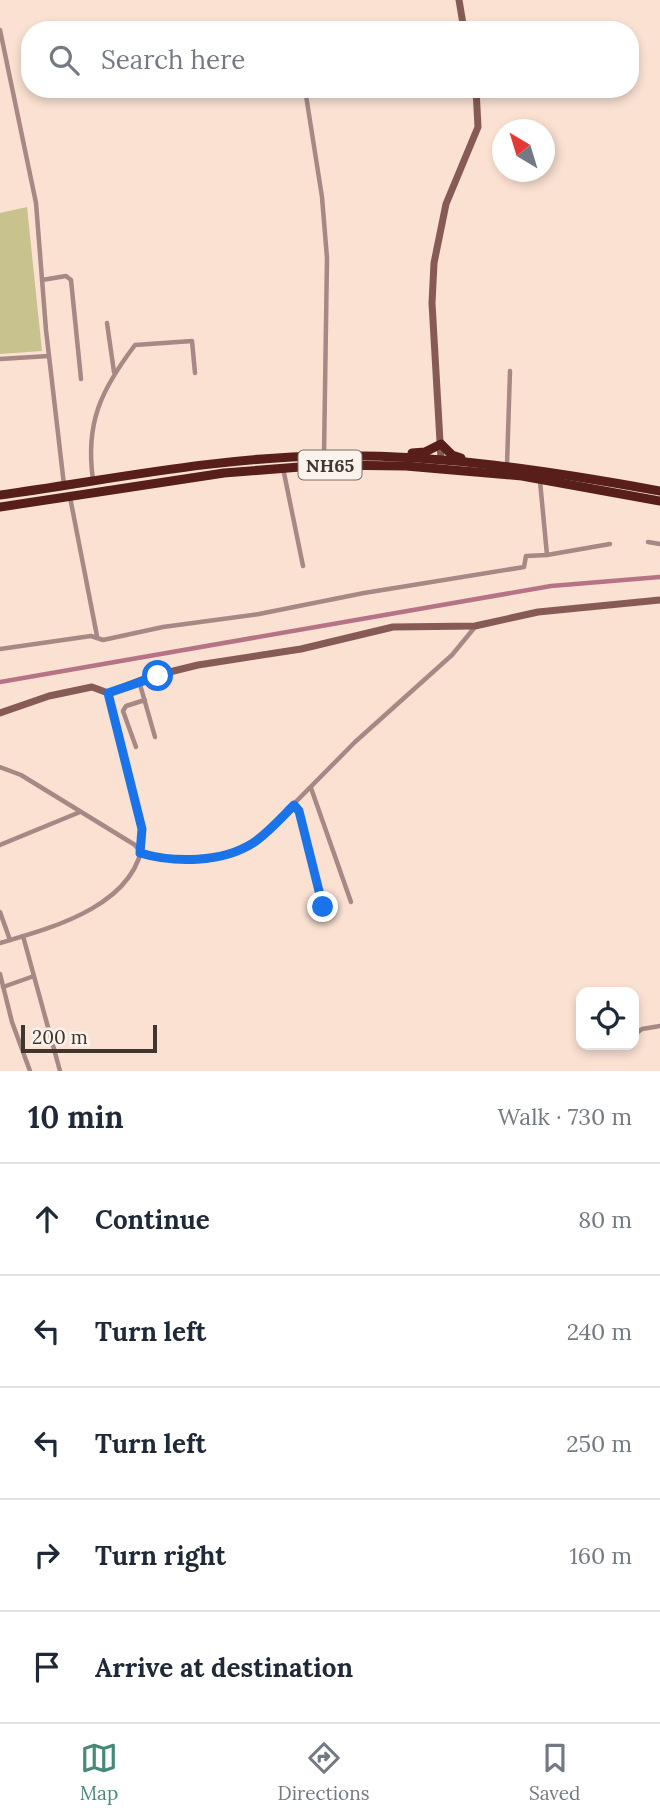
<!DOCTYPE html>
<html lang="en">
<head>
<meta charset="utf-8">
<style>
	:root { --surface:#fff; --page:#f6f6f7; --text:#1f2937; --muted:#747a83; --line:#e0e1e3; --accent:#468879 }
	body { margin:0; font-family:Lora,serif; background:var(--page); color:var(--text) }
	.controls { position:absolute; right:21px; bottom:21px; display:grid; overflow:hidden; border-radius:14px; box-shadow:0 4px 10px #0003 }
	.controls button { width:63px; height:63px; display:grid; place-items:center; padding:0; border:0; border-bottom:2px solid var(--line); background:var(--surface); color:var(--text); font:35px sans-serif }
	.compass { position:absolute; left:492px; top:119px; width:63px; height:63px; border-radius:50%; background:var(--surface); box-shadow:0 4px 10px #0003; rotate:322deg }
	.scale { position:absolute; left:21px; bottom:18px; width:136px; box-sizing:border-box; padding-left:7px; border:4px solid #403630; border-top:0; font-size:19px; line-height:24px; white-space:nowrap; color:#403630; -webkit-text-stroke:5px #fcf2ec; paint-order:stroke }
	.stop { position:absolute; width:21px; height:21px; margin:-16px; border:5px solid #1a73e8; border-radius:50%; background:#fff }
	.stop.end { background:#1a73e8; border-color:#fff; box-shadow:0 2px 7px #0008 }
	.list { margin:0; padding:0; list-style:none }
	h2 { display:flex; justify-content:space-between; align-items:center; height:91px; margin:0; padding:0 28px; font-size:30px }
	h2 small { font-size:23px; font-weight:400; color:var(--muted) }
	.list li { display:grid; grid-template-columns:46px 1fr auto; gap:21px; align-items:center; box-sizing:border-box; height:112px; padding:0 28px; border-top:2px solid var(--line) }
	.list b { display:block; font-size:26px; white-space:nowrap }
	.list em { font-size:23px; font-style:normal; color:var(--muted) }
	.icon { flex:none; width:38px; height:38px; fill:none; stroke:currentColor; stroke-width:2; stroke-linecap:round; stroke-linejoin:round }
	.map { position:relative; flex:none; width:660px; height:1071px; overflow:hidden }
	.search { position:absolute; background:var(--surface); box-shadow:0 4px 10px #0003; left:21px; right:21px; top:21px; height:77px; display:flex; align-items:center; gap:18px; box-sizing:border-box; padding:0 24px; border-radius:28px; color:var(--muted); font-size:26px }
	.sheet { height:651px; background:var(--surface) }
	nav { display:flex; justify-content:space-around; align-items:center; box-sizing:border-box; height:98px; border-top:2px solid var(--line); background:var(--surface); font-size:19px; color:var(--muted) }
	nav a { display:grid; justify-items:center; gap:4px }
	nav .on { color:var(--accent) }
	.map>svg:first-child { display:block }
	.green { fill:#c8c28e }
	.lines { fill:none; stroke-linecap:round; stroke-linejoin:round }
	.canal { stroke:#b67386; stroke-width:4.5 }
	.street { stroke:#a78884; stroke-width:4.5 }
	.secondary { stroke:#865b55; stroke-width:7 }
	.highway { stroke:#571e1a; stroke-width:9 }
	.route { stroke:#1a73e8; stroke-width:9 }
	.labels { text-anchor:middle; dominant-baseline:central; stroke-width:5; stroke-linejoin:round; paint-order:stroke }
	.shield { fill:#fcf2ec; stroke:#786e68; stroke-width:2 }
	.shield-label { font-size:18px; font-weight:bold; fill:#403630 }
</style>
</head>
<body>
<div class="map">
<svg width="660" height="1071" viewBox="0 0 660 1071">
	<rect width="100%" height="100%" fill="#fae1d2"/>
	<!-- green -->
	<path class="green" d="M 27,207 L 42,351 L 0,354 L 0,213 Z"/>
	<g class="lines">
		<!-- canal -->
		<path class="canal" d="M 0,682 L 551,586 L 660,577"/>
		<!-- street -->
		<g class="street">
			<path d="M 0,30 L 36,203 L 46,330 L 64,485"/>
			<path d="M 305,89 L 322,197 L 327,258 L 324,455"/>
			<path d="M 42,280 L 66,276 L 71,280 L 81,379"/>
			<path d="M 107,323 L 114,372"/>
			<path d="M 0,359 L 49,356"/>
			<path d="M 507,465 L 510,371"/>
			<path d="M 283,468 L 303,566"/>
			<path d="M 93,480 C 85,423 101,390 135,345 L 192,341 L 195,373"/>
			<path d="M 70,497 L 97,636"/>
			<path d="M 648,542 L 660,544"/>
			<path d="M 547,555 L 610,544"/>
			<path d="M 0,649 L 91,636 L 103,640 L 163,627 L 259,614 L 364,593 L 524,567 L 526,556 L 547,555 L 540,481"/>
			<path d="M 139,681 L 155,737"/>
			<path d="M 136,747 L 123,711 L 126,706 L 145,700"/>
			<path d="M 0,767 L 21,775 L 135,845 L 142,854 C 153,855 164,860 175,860 C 206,863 244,852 267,831 L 355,742 L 452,655 L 475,627"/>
			<path d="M 311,788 L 351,902"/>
			<path d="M 294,805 L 299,811 L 323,907"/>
			<path d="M 0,845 L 80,812"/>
			<path d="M 0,912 L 10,940"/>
			<path d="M 23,936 L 60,1071"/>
			<path d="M 0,943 C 52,928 138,905 143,839 C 144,819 134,795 128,776 C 121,749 114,721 108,693"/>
			<path d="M 0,974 L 12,1022 L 30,1071"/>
			<path d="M 3,987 L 34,976"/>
			<path d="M 634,1035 L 642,1029 L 660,1026"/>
			<path d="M 602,1045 L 619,1045"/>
		</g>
		<!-- secondary -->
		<g class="secondary">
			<path d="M 459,0 L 464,30"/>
			<path d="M 441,459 L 432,303 L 434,263 L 446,204 L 478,127 L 476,89"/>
			<path d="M 0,713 L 49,696 L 92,687 L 108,693 L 149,677 L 198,665 L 301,649 L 393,627 L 475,626 L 538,612 L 660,600"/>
		</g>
		<!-- highway -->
		<g class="highway">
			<path d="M 412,453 L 425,452 L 441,444 L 452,455 L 461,458"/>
			<path d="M 0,495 C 108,480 218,457 327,456 C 440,454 550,471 660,491"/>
			<path d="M 0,507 L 224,473 L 325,465 L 406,466 L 522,476 L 660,501"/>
		</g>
	</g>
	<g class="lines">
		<!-- route -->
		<path class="route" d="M 158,676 L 108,693 L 142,829 L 140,853 C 174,863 222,863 253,843 C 268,833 281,818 294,805 L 299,811 L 323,907"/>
	</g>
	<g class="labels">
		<!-- shield labels -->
		<rect class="shield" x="298.5" y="450.5" width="63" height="29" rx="5"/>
		<g class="shield-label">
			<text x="330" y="465">NH65</text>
		</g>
	</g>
</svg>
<div class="controls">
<button><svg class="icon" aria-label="locate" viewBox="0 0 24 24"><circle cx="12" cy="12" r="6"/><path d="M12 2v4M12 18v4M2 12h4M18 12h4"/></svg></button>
</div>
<svg class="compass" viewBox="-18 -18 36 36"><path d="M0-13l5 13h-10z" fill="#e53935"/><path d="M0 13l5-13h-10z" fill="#747a83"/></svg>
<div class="scale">200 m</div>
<div class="stop" style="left:158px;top:676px"></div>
<div class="stop end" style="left:323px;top:907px"></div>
<div class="search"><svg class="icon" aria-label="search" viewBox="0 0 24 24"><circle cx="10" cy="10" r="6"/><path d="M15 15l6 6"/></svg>Search here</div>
</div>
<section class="sheet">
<h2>10 min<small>Walk · 730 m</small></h2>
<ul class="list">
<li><svg class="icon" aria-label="ahead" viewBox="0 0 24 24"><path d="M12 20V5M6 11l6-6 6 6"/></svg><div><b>Continue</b></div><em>80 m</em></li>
<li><svg class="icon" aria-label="left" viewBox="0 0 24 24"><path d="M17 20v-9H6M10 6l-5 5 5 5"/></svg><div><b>Turn left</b></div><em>240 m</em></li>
<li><svg class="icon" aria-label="left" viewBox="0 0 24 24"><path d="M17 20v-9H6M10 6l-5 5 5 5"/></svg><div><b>Turn left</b></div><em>250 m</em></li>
<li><svg class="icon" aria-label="right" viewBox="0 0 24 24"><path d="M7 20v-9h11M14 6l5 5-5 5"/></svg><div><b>Turn right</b></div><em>160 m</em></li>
<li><svg class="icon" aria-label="arrive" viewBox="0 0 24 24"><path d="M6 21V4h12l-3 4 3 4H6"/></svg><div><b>Arrive at destination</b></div></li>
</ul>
</section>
<nav>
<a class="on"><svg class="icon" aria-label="map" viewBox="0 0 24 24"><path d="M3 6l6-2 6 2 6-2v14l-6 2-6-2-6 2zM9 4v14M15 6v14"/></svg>Map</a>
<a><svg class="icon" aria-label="directions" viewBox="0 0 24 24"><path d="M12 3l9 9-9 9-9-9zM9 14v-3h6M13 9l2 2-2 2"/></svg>Directions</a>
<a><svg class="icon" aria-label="saved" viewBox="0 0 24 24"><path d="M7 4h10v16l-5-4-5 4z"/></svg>Saved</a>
</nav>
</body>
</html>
